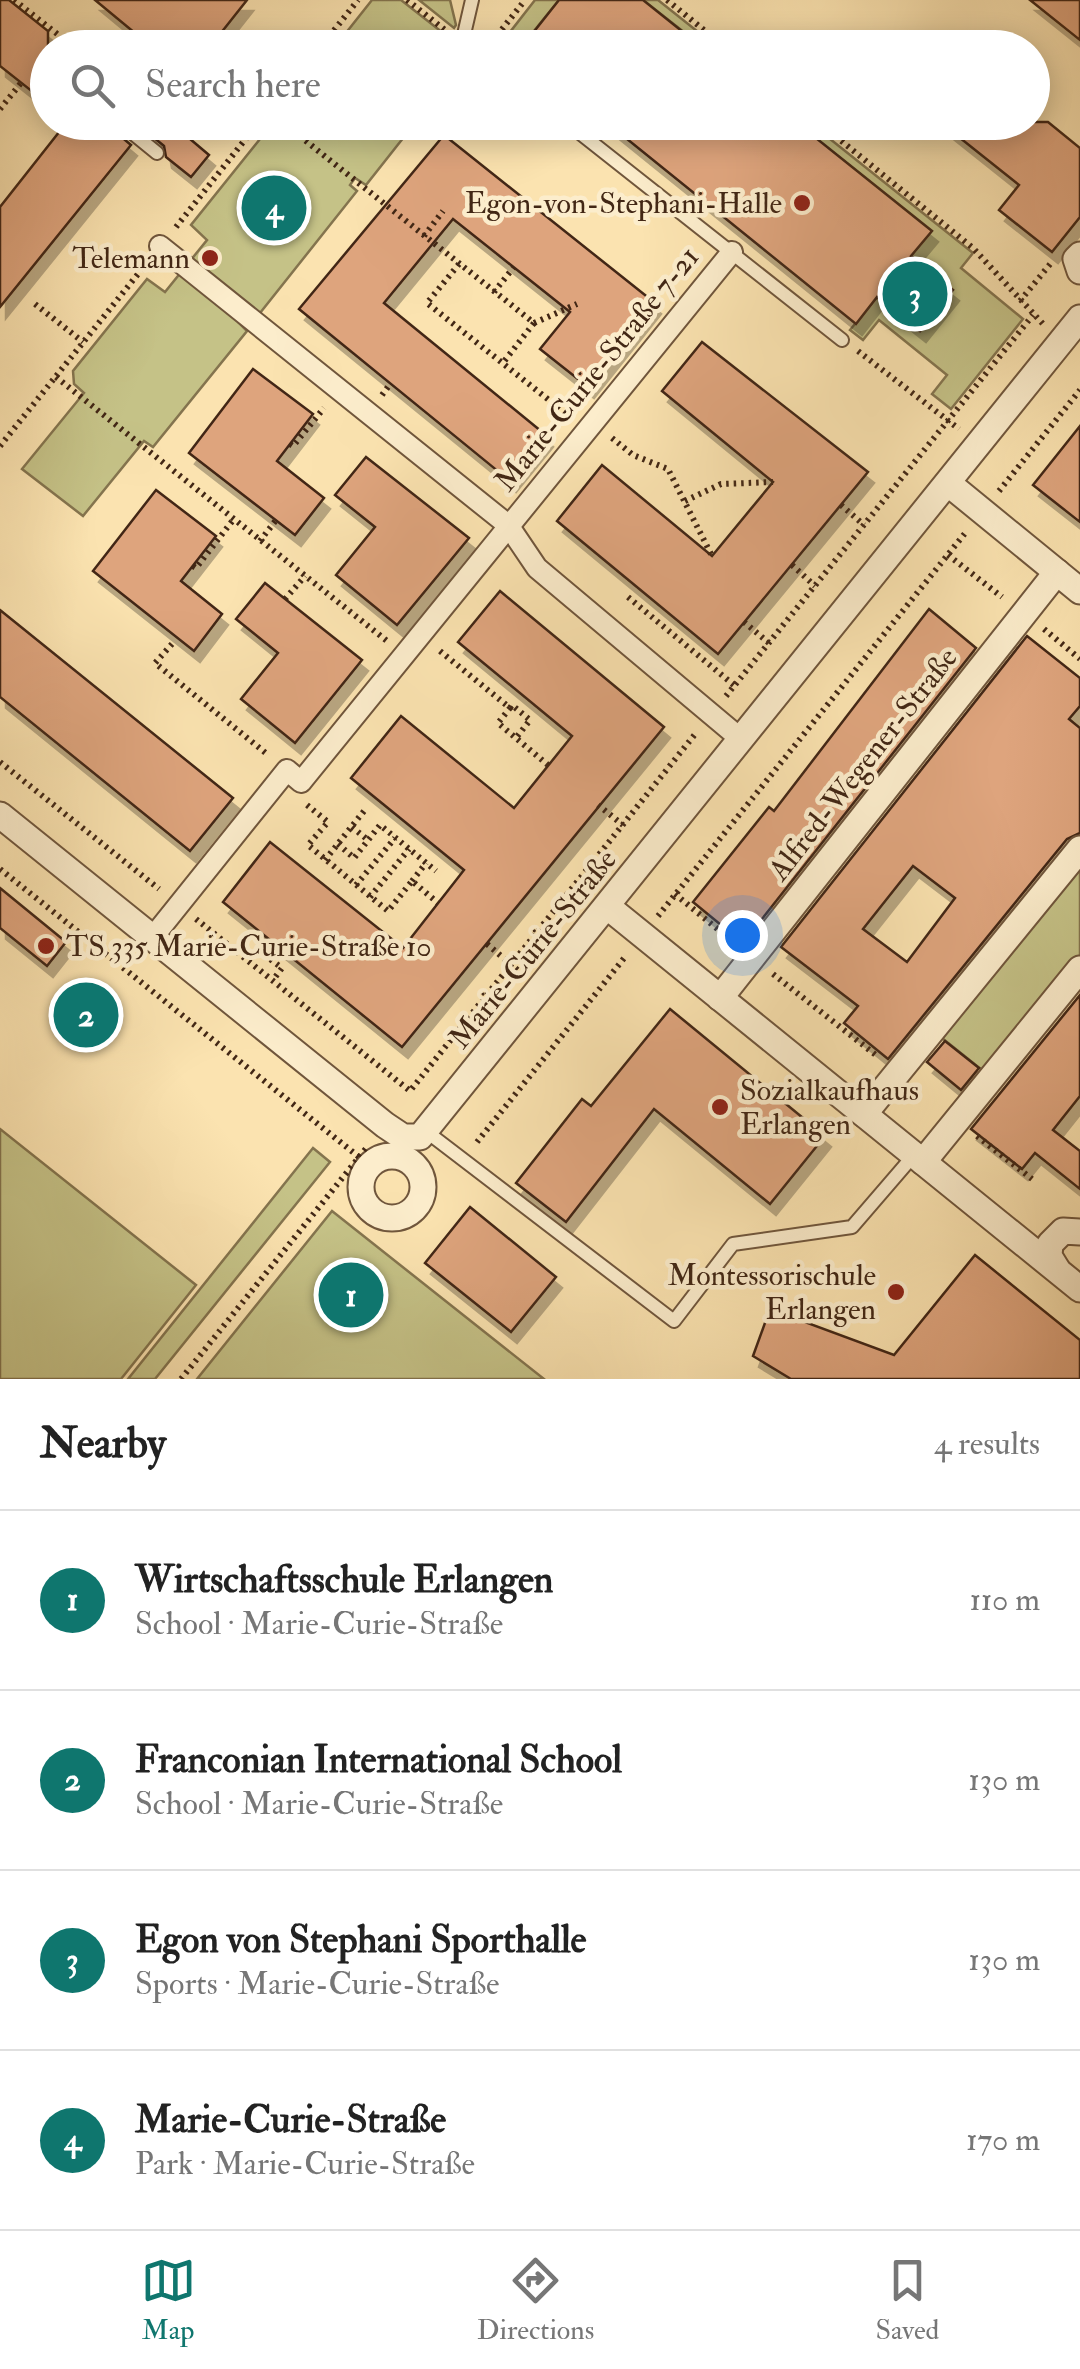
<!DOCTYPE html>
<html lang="en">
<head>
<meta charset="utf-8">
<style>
	:root { --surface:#fff; --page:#f6f6f6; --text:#222; --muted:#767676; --line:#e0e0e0; --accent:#0f766e }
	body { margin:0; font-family:"IM FELL Double Pica",serif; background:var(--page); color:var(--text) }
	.you { position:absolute; left:742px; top:935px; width:35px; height:35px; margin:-25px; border:8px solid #fff; border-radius:50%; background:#1a73e8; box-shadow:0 0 0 15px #1a73e833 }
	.badge { display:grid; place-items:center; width:65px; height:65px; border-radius:50%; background:var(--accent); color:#fff; font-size:32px; font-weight:700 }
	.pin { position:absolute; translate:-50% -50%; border:5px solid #fff; box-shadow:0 2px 10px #0006 }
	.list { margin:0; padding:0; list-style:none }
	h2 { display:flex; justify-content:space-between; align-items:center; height:130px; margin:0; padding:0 40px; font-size:42px }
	h2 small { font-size:32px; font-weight:400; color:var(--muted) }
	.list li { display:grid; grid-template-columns:65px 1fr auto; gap:30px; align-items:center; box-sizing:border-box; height:180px; padding:0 40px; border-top:2px solid var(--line) }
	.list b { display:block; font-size:38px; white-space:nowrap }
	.list p { margin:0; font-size:32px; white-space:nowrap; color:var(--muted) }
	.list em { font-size:32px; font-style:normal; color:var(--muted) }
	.icon { flex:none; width:55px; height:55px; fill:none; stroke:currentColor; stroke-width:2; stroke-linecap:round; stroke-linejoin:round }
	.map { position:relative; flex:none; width:1080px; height:1379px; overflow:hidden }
	.search { position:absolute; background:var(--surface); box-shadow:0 5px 25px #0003; left:30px; right:30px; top:30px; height:110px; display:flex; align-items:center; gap:25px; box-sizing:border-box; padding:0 35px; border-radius:55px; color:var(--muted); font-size:38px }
	.sheet { height:850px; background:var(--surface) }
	nav { display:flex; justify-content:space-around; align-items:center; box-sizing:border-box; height:140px; border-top:2px solid var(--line); background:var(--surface); font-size:28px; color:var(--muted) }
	nav a { display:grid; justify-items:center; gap:5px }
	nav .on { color:var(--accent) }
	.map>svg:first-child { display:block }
	.green { fill:#c5c287; stroke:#84744e; stroke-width:2.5 }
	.building { fill:#dea47d; stroke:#422715; stroke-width:2.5; fill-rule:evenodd; filter:url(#shadow) }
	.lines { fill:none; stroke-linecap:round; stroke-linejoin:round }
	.service-casing { stroke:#70563c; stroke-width:16 }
	.pedestrian-casing { stroke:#70563c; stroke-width:24 }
	.minor-casing { stroke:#70563c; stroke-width:29 }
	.path { stroke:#422715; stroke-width:6; stroke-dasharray:2.5 5; stroke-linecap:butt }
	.service { stroke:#fcedcc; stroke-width:12 }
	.pedestrian { stroke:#fcedcc; stroke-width:20 }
	.minor { stroke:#fcedcc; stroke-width:25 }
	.poi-dot { fill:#8f2418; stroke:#fcedcc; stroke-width:4 }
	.labels { text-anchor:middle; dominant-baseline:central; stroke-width:9; stroke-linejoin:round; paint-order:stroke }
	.poi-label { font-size:30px; fill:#422715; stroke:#fcedcc; text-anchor:end }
	.street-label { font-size:30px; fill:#422715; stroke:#fcedcc }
</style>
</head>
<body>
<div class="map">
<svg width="1080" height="1379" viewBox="0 0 1080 1379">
	<defs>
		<filter id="shadow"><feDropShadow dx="6" dy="11" stdDeviation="0" flood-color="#0004"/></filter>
	</defs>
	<rect width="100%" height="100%" fill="#fbe3b0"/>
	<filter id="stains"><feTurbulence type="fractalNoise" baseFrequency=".002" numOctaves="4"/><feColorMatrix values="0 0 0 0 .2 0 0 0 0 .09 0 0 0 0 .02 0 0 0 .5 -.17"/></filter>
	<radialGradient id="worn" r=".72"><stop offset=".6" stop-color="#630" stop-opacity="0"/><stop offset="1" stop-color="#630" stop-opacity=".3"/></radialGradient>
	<!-- green -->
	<g class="green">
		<path d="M 372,0 L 401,0 L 461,47 L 334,48 Z"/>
		<path d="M 419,0 L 450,0 L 456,25 L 454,28 Z"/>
		<path d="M 535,0 L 559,0 L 521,47 L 512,47 L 503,41 Z"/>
		<path d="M 643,0 L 658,0 L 717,47 L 703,47 Z"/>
		<path d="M 290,123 L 415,123 L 366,185 L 355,178 L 350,185 L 357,191 L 260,313 L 252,307 L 239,323 L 247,331 L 153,447 L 144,441 L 83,516 L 22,469 L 84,393 L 74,384 L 73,371 L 147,279 L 165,292 L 207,240 L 191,225 L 268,129 L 281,130 L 290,137 L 297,128 Z"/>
		<path d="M 796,123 L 810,123 L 973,253 L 961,268 L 1023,319 L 951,409 L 932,394 L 947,375 L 879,320 L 863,340 L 850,330 L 877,297 L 920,331 L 952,290 L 911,256 Z"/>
		<path d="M 1080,865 L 1080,960 L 987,1074 L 942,1038 Z"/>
		<path d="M 0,1129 L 196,1285 L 121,1379 L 0,1379 Z"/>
		<path d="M 313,1148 L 330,1162 L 155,1379 L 128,1379 Z"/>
		<path d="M 332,1211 L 544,1379 L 197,1379 Z"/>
	</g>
	<!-- building -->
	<g class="building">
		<path d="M 0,0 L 9,0 L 48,31 L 48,104 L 0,66 Z"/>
		<path d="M 95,0 L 247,0 L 209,48 L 153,48 Z"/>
		<path d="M 559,0 L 643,0 L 703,48 L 521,48 Z"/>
		<path d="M 1030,0 L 1080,0 L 1080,40 Z"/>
		<path d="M 67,122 L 109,122 L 113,130 L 131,145 L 0,307 L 0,207 Z"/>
		<path d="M 135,122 L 170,122 L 209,155 L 191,177 L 166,157 L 164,146 Z"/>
		<path d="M 606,122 L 796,122 L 932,231 L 911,256 L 953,290 L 920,331 L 877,297 L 856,324 Z"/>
		<path d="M 940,122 L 1048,122 L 1080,148 L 1080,217 L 1052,252 L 999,210 L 1019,185 Z"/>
		<path d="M 444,135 L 655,303 L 588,387 L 540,349 L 570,312 L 453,219 L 384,303 L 547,436 L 510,481 L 299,309 Z"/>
		<path d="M 702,342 L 868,472 L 718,654 L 557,521 L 602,465 L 712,556 L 773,482 L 662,391 Z"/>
		<path d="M 253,369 L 313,414 L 277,461 L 324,498 L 295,535 L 189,453 Z"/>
		<path d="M 1080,426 L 1080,522 L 1033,485 Z"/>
		<path d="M 366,457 L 469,538 L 397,625 L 336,575 L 375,527 L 335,495 Z"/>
		<path d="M 156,490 L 216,536 L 181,581 L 222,614 L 194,651 L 93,571 Z"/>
		<path d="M 265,583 L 362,660 L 295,743 L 241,699 L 278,653 L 236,619 Z"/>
		<path d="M 500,591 L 664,727 L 402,1047 L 223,902 L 270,842 L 403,948 L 464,870 L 351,778 L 401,716 L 514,808 L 572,736 L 458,642 Z"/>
		<path d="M 929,609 L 976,648 L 743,943 L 693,902 L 769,807 L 774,811 Z"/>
		<path d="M 0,610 L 233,798 L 190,851 L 0,697 Z"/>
		<path d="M 1027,636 L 1080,678 L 1080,706 L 1069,719 L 1080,728 L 1080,833 L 1067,839 L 888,1059 L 844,1023 L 858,1006 L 781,947 ZM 913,866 L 955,898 L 907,962 L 863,929 Z"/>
		<path d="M 0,888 L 66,942 L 47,966 L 0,928 Z"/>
		<path d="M 1080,995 L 1080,1096 L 1053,1130 L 1080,1151 L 1080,1189 L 1035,1153 L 1022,1169 L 971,1129 Z"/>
		<path d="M 670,1009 L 825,1136 L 770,1204 L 654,1109 L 566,1222 L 516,1183 L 582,1099 L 591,1106 Z"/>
		<path d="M 945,1041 L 979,1068 L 961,1090 L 927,1062 Z"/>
		<path d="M 470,1207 L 556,1277 L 511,1332 L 425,1263 Z"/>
		<path d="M 975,1255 L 1080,1340 L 1080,1379 L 791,1379 L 753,1356 L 770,1309 L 894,1355 Z"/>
	</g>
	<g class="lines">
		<defs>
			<g id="service">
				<path d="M 467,48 L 462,43 L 472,0"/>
				<path d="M 119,122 L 157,153"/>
				<path d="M 566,122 L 842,340"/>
				<path d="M 427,1132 L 674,1321 L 733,1244 L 852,1227 L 914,1155"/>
			</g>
			<g id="pedestrian">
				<path d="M 160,246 L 508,525 L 537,568 L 742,740"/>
				<path d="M 153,937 L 287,770 L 301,782 L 305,777 L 732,252"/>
			</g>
			<g id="minor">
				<path d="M 1080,255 L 1076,259 L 1080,271"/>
				<path d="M 949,484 L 1080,591"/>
				<path d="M 0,815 L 385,1125 L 403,1137 L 420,1137 L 1080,318"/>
				<path d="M 608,907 L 1080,1289"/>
				<path d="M 720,998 L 1057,572"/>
				<path d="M 864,1114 L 1080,849"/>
				<circle cx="392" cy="1187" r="31"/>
				<path d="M 923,1162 L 1080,969"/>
				<path d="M 1057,1269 L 1049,1256 L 1050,1244 L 1063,1231 L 1080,1232"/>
			</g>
		</defs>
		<!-- service casing -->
		<use href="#service" class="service-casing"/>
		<!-- pedestrian casing -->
		<use href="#pedestrian" class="pedestrian-casing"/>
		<!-- minor casing -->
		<use href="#minor" class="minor-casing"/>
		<!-- path -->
		<g class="path">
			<path d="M 14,0 L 75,48"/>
			<path d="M 407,0 L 445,30"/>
			<path d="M 667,0 L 726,48"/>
			<path d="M 488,47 L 525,0"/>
			<path d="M 320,48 L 358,0"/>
			<path d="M 0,109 L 21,83"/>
			<path d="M 171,122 L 178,128"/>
			<path d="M 282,122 L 534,323 L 502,364"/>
			<path d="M 818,122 L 973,248 L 1044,325"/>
			<path d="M 176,227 L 259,122"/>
			<path d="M 424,236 L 443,211"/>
			<path d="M 459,264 L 427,303 L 569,416"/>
			<path d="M 494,292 L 514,267"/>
			<path d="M 1020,301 L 1051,263"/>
			<path d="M 35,304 L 83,342"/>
			<path d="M 534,323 L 577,304"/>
			<path d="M 858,351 L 959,429"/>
			<path d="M 56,377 L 387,641"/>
			<path d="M 382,395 L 390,384"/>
			<path d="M 612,438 L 633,455 L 668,469 L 712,556"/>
			<path d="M 290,444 L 293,446 L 324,408"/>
			<path d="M 0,446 L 146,264"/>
			<path d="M 999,491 L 1080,390"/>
			<path d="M 685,501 L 721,484 L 773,482"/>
			<path d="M 841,505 L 864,525"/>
			<path d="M 260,541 L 276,520"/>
			<path d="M 948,555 L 1002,597"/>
			<path d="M 792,565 L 815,586"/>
			<path d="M 193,566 L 196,568 L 233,520"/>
			<path d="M 628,597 L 735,686"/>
			<path d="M 285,599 L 305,576"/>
			<path d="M 744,622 L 769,643"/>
			<path d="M 1044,629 L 1080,659"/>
			<path d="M 172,644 L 155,663 L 267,754"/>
			<path d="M 440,651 L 510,708 L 498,723 L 548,765"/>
			<path d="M 726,696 L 1033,315"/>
			<path d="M 510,708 L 512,705 L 530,720 L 516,738"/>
			<path d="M 0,762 L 159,889"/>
			<path d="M 307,805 L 328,822 L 308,845 L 388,911 L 412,881 L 438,903"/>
			<path d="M 598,805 L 623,825"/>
			<path d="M 352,827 L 368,840"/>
			<path d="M 338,844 L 354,858 L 380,825 L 436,871"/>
			<path d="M 325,860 L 364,811"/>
			<path d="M 0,869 L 359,1157"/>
			<path d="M 412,881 L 426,863"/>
			<path d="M 356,885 L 395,838"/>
			<path d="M 675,894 L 732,941"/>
			<path d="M 370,897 L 409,849"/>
			<path d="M 658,916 L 966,532"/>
			<path d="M 196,919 L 410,1091 L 696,733"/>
			<path d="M 268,938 L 259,951 L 282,968 L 273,980"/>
			<path d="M 487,944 L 521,973"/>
			<path d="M 773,974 L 877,1056"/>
			<path d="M 977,1136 L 1032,1179"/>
			<path d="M 477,1142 L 625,957"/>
			<path d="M 181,1379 L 368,1146"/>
		</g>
		<!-- service -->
		<use href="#service" class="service"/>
		<!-- pedestrian -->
		<use href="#pedestrian" class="pedestrian"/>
		<!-- minor -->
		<use href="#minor" class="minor"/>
	</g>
	<!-- markers -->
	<g class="poi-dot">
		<circle cx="802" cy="203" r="10"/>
		<circle cx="210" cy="258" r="10"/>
		<circle cx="46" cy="946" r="10"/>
		<circle cx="720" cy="1107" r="10"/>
		<circle cx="896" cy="1292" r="10"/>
	</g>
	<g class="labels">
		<!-- poi labels -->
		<g class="poi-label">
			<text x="782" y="203">Egon-von-Stephani-Halle</text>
			<text x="190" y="258">Telemann</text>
			<text x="66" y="946" text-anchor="start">TS 335 Marie-Curie-Straße 10</text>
			<text x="740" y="1090" text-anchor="start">Sozialkaufhaus<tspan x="740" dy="34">Erlangen</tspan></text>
			<text x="876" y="1275">Montessorischule<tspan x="876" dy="34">Erlangen</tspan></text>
		</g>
		<!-- street labels -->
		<g class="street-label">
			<text transform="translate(597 369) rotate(-51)">Marie-Curie-Straße 7-21</text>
			<text transform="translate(863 764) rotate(-52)">Alfred-Wegener-Straße</text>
			<text transform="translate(533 949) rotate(-51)">Marie-Curie-Straße</text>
		</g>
	</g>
	<rect width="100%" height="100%" filter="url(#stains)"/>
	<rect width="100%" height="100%" fill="url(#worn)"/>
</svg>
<div class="you"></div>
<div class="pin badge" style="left:351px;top:1295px">1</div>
<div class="pin badge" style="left:86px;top:1015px">2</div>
<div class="pin badge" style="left:915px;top:294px">3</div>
<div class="pin badge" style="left:274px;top:208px">4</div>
<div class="search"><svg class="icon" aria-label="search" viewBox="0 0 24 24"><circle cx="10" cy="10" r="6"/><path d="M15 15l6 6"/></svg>Search here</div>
</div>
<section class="sheet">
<h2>Nearby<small>4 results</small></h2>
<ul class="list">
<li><span class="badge">1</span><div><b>Wirtschaftsschule Erlangen</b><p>School · Marie-Curie-Straße</p></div><em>110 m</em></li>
<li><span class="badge">2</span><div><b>Franconian International School</b><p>School · Marie-Curie-Straße</p></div><em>130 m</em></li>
<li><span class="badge">3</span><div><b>Egon von Stephani Sporthalle</b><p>Sports · Marie-Curie-Straße</p></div><em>130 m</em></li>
<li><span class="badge">4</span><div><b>Marie-Curie-Straße</b><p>Park · Marie-Curie-Straße</p></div><em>170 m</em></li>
</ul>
</section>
<nav>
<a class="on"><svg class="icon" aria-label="map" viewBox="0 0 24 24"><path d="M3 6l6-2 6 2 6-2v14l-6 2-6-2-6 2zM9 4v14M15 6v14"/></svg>Map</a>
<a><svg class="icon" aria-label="directions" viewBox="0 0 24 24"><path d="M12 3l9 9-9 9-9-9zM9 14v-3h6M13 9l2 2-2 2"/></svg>Directions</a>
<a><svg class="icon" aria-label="saved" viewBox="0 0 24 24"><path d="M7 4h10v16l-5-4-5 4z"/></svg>Saved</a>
</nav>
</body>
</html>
